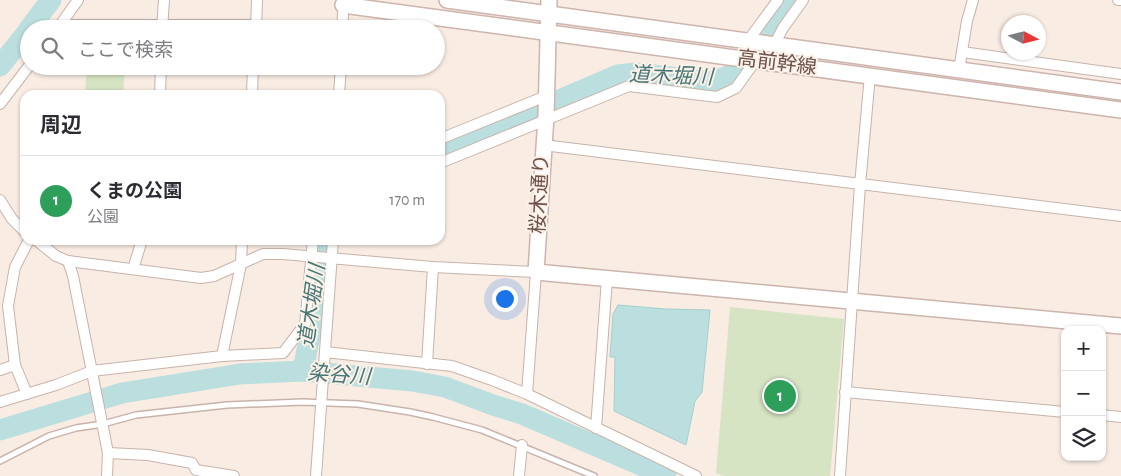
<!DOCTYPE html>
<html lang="ja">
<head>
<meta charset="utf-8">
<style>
	:root { --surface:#fff; --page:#f2f2f3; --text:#2b2b33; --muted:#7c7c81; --line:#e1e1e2; --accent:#db2777 }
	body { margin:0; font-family:"Alegreya Sans","Noto Sans JP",sans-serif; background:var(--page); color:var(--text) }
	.controls { position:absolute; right:15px; bottom:15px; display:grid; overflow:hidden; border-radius:10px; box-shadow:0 1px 4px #0004 }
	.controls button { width:45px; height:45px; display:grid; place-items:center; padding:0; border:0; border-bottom:1px solid var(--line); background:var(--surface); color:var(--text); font:25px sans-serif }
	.compass { position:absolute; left:1001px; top:15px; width:45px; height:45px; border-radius:50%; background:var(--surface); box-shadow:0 1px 4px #0004; rotate:97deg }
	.you { position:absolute; left:504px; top:298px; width:18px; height:18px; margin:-12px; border:4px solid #fff; border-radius:50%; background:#1a73e8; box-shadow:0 0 0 8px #1a73e833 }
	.badge { display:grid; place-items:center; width:32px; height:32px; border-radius:50%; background:var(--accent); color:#fff; font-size:16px; font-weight:700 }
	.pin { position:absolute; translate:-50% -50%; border:2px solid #fff; box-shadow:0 1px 5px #0006 }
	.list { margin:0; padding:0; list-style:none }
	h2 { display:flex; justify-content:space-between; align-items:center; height:65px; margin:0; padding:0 20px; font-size:21px }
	h2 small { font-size:16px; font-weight:400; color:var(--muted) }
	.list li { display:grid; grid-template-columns:32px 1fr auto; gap:15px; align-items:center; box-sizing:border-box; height:90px; padding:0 20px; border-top:1px solid var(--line) }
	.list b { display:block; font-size:19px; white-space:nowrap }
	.list p { margin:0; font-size:16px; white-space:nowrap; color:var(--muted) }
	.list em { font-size:16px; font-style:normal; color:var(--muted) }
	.icon { flex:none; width:28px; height:28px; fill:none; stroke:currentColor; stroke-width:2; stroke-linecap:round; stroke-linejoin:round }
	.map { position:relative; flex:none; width:1121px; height:476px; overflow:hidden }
	.search { position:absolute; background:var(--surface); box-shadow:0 1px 4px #0004; left:20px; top:20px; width:425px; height:55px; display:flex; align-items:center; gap:12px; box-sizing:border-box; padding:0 18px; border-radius:28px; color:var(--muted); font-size:19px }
	.panel { position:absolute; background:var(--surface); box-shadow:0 1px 4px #0004; left:20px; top:90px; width:425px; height:155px; border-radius:15px }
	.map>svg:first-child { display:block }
	.green { fill:#d6e4c3 }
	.water { fill:#badfde; stroke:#a2d0cf }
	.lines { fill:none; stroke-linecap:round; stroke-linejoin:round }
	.river { stroke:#badfde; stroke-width:21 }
	.lane-casing { stroke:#c8b3ab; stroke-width:8 }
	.street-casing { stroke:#c8b3ab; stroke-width:12 }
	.secondary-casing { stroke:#cdb4ac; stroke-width:18 }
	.lane { stroke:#fff; stroke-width:5 }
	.street { stroke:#fff; stroke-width:10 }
	.secondary { stroke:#fff; stroke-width:15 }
	.labels { text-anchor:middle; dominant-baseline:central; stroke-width:4; stroke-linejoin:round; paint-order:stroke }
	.street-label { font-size:20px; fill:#6d524c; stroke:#fcf1e8 }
	.water-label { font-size:21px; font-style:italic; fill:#467777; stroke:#fcf1e8 }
</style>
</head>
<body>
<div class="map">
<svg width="1121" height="476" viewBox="0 0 1121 476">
	<rect width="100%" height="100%" fill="#f9ece3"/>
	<!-- green -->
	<g class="green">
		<path d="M 87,66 L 125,66 L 123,95 L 85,95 Z"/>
		<path d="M 730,307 L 844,319 L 830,476 L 724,476 L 716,473 Z"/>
	</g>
	<!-- water -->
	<path class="water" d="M 618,305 L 666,309 L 710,310 L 702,392 L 695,401 L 686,445 L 614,411 L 615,357 L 610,357 L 613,314 Z"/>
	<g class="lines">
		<!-- river -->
		<g class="river">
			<path d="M 29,29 L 51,0"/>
			<path d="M 0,66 L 29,30"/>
			<path d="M 440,151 L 618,75 L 636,73 L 712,82 L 731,75 L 791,0"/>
			<path d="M 303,371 L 311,329 L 321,240"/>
			<path d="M 0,430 L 122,393 L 240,374 L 303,371 L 412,381 L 445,387 L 493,405 L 522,414 L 666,476"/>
		</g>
		<defs>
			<path id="lane" d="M 0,461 L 49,436 L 76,428 L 103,424 L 136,415 L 227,405 L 302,402 L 358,404 L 410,412 L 433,417 L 482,430 L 594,476"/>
			<g id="street">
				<path d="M 1118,0 L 1121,0"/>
				<path d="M 61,25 L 256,25"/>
				<path d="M 58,28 L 78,0"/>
				<path d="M 162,29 L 164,0"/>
				<path d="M 256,29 L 257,0"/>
				<path d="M 342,29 L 344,0"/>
				<path d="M 747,42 L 778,0"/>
				<path d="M 774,45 L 783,28 L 803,0"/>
				<path d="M 962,52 L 1121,74"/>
				<path d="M 959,70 L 967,21 L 973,0"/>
				<path d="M 160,95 L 161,66"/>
				<path d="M 252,95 L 253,66"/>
				<path d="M 339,95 L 341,66"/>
				<path d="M 0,104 L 29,66"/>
				<path d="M 440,139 L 546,96"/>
				<path d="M 543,145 L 1121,216"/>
				<path d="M 440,163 L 629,86 L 717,97 L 736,88 L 756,60"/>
				<path d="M 0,200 L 12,219 L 25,232"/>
				<path d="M 36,240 L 56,256 L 68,261 L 201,278 L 214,276 L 263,254 L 283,254 L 433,267 L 536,272 L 527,394"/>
				<path d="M 68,261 L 73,276 L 108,453 L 107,476"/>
				<path d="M 133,269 L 142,240"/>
				<path d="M 325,352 L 452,366 L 492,380 L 527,394 L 696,476"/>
				<path d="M 222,356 L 241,264 L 242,240"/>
				<path d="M 427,364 L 433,267"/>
				<path d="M 0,370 L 15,365"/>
				<path d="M 845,392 L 1065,412"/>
				<path d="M 27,394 L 15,365 L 8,306 L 15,267 L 29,240"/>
				<path d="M 0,402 L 56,385 L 92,371 L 222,356 L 283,353 L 305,324 L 313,240"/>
				<path d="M 1102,415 L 1121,417"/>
				<path d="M 596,428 L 607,279"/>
				<path d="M 108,453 L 148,455 L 192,463 L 196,470 L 234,476"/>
				<path d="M 316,476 L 333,240"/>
				<path d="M 519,476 L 522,445"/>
				<path d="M 840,476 L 860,185 L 870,75"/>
			</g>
			<g id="secondary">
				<path d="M 447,0 L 1121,92"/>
				<path d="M 549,0 L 546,116 L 536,272 L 1121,326"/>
				<path d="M 343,5 L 1121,110"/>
			</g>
		</defs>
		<!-- lane casing -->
		<use href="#lane" class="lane-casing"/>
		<!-- street casing -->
		<use href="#street" class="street-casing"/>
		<!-- secondary casing -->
		<use href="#secondary" class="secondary-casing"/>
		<!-- lane -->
		<use href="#lane" class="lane"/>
		<!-- street -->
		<use href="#street" class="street"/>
		<!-- secondary -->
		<use href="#secondary" class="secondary"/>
	</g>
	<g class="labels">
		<!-- street labels -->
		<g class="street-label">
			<text transform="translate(777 63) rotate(7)">高前幹線</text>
			<text transform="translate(540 194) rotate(-87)">桜木通り</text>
		</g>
		<!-- water labels -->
		<g class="water-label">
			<text transform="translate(671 76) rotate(2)">道木堀川</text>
			<text transform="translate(312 306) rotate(-82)">道木堀川</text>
			<text transform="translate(339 375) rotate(4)">染谷川</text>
		</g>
	</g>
</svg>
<div class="controls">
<button>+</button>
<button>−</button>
<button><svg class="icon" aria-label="layers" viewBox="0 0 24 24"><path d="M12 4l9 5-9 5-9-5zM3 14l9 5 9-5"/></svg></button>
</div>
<svg class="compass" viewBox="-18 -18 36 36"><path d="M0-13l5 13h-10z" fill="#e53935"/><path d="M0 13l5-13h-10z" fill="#7c7c81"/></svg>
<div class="you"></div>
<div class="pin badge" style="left:780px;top:396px;background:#2e9e5b">1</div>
<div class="search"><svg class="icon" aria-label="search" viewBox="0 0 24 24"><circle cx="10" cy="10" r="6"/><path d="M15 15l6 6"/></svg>ここで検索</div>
<section class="panel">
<h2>周辺<small></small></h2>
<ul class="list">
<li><span class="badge" style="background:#2e9e5b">1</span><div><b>くまの公園</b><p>公園</p></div><em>170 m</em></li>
</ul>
</section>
</div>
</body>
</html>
